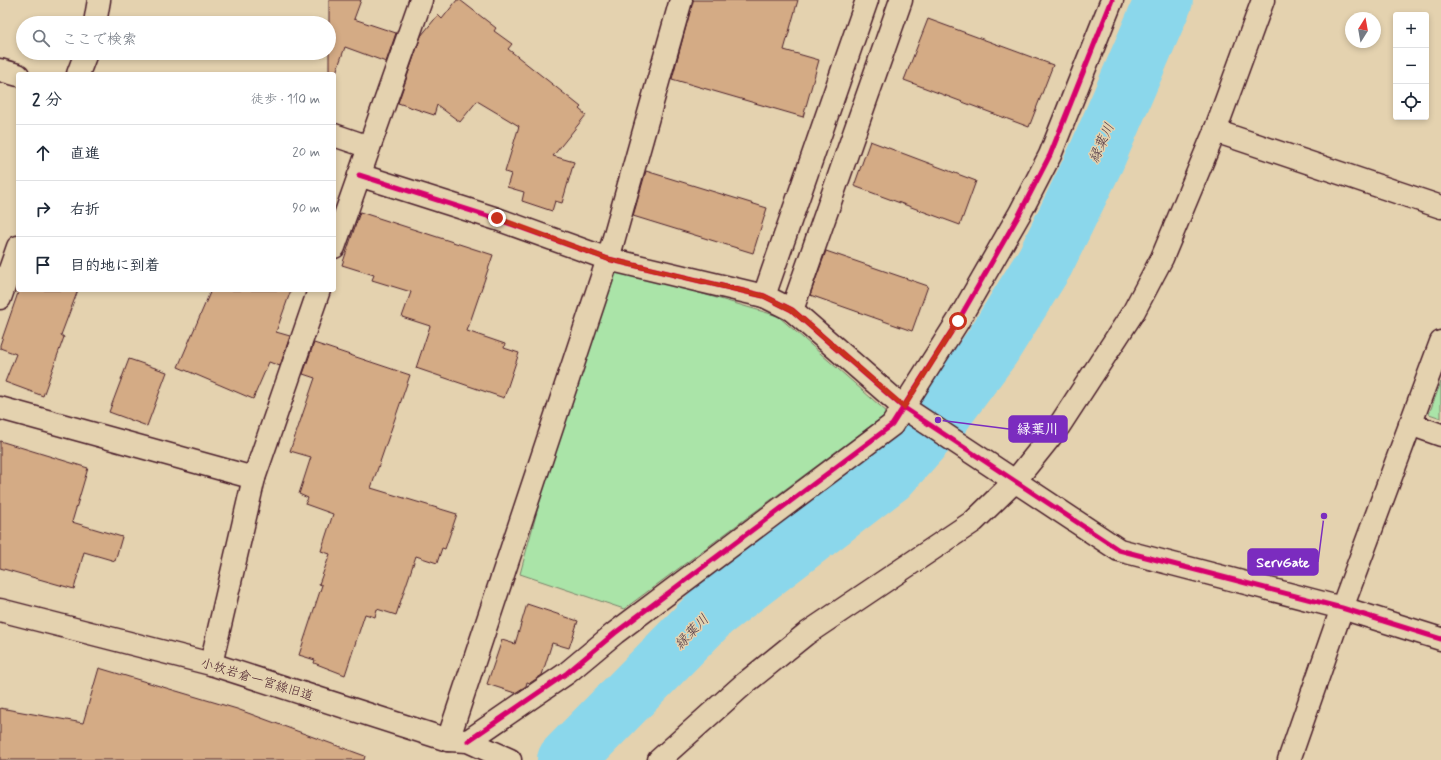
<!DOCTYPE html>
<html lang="ja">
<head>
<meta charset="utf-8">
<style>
	:root { --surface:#fff; --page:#f2f2f3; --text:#1f2937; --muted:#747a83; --line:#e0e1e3 }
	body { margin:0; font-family:Mynerve,"Klee One",sans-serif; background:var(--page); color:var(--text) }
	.controls { position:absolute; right:12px; top:12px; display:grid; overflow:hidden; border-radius:4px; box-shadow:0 2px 6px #0003 }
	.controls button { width:36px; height:36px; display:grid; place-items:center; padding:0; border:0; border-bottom:1px solid var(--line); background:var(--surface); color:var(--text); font:20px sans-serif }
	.compass { position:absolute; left:1345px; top:12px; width:36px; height:36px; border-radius:50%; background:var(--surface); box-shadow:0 2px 6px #0003; rotate:11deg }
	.stop { position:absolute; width:12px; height:12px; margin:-9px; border:3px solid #c8321e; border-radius:50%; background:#fff }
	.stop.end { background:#c8321e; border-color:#fff; box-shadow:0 1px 4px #0008 }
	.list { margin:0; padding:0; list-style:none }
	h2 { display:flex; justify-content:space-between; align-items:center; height:52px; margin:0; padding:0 16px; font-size:17px }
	h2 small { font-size:13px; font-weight:400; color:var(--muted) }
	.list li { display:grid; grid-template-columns:26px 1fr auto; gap:12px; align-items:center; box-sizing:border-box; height:56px; padding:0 16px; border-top:1px solid var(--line) }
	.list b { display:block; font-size:15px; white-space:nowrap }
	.list em { font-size:13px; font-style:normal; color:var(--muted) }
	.icon { flex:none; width:22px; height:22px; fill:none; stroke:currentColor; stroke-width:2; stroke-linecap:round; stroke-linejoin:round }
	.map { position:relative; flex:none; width:1441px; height:760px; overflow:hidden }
	.search { position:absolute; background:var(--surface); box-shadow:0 2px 6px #0003; left:16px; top:16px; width:320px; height:44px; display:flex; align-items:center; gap:10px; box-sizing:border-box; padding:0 14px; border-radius:22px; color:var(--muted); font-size:15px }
	.panel { position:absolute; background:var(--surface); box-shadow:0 2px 6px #0003; left:16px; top:72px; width:320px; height:220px; border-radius:4px }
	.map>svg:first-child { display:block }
	.green { fill:#aae4a8; stroke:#7a826a }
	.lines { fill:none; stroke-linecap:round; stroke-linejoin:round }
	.river { stroke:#8bd7eb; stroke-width:58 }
	.building { fill:#d4ab85; stroke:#4a1f2b }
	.minor-casing { stroke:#4a1f2b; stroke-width:25 }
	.minor { stroke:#e4d2af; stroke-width:22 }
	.cycleway-casing { stroke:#e4d2af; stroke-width:8 }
	.cycleway { stroke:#d6006c; stroke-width:5 }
	.route { stroke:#c8321e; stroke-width:5 }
	.labels { text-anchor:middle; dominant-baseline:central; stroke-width:3; stroke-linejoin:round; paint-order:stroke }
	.street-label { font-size:13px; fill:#4a1f2b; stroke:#e4d2af }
	.water-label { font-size:14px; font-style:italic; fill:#543b48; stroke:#e4d2af }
	.leader { fill:none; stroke:#7b2cbf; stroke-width:1.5 }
	.callout-dot { fill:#7b2cbf; stroke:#e4d2af; stroke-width:1.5 }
	.callout { fill:#7b2cbf; stroke:#7b2cbf; stroke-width:1.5 }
	.callout-label { font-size:14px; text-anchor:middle; font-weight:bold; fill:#fff }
</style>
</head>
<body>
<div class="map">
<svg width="1441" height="760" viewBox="0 0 1441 760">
	<rect width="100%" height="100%" fill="#e4d2af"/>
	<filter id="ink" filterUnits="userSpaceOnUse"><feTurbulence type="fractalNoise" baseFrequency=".025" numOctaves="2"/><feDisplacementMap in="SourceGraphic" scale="8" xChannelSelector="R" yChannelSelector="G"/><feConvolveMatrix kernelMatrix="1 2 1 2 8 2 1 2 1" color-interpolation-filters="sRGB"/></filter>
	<g filter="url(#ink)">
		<!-- green -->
		<g class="green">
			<path d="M 604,265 L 778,316 L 888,413 L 624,609 L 520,574 Z"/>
			<path d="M 1441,382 L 1441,418 L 1429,414 Z"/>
		</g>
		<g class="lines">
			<!-- river -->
			<path class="river" d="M 566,760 L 712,611 L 889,475 L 938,420 L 992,347 L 1045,262 L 1096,158 L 1164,0"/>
		</g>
		<!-- building -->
		<g class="building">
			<path d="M 329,0 L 361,0 L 354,19 L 396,33 L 386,62 L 345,47 L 334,78 L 334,74 L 329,74 Z"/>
			<path d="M 457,0 L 460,0 L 496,28 L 494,31 L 512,44 L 508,49 L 581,107 L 579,109 L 586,115 L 553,156 L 574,162 L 562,203 L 555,201 L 552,211 L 522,201 L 524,192 L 507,187 L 511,174 L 505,172 L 519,126 L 477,101 L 460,122 L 437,105 L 434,115 L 398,103 L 421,36 L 438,15 L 442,19 Z"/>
			<path d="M 693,0 L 798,0 L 784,50 L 819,60 L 803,117 L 672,79 Z"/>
			<path d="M 928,19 L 1053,65 L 1029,127 L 904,80 Z"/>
			<path d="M 870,141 L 976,181 L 960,225 L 854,186 Z"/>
			<path d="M 646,171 L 767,208 L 753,253 L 633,216 Z"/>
			<path d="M 360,212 L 493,255 L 467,331 L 505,344 L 504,348 L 519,353 L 504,398 L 416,368 L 430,326 L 402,317 L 411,292 L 372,280 L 374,275 L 342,265 Z"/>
			<path d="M 826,251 L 928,286 L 912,331 L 810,295 Z"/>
			<path d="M 19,290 L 78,290 L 61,335 L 64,337 L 43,396 L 5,382 L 16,354 L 0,348 L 0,345 Z"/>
			<path d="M 211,290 L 291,290 L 276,332 L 290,336 L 280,366 L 269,362 L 253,399 L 178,367 Z"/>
			<path d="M 314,343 L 410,375 L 371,488 L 457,514 L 445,549 L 442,548 L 437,563 L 416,556 L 396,615 L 377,609 L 375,617 L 365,614 L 345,675 L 314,663 L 315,660 L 299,655 L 322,585 L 319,584 L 330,554 L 321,551 L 333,514 L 305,504 L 308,498 L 299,494 L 311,457 L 290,451 L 315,378 L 303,374 Z"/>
			<path d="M 129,359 L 167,372 L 147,426 L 109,412 Z"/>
			<path d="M 0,441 L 88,468 L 72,522 L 122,537 L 115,561 L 84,552 L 74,589 L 0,568 Z"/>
			<path d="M 527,604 L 578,621 L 569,648 L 552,643 L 542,675 L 530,683 L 527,682 L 526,686 L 515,693 L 487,684 L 502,640 L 515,644 Z"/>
			<path d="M 99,668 L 237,709 L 365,756 L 364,760 L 0,760 L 0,708 L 83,723 Z"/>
		</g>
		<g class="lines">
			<defs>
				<g id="minor">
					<path d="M 95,23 L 99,0"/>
					<path d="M 0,70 L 18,75"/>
					<path d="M 78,74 L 86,53"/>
					<path d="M 1215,131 L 1441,207"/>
					<path d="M 334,135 L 369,147"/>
					<path d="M 359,175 L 497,219 L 608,259 L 764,296 L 792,310 L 903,407 L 1119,550 L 1342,608 L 1441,639"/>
					<path d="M 334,247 L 421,0"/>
					<path d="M 764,296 L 867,0"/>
					<path d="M 0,298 L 18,247"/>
					<path d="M 792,310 L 901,0"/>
					<path d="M 0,408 L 254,478"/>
					<path d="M 1410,424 L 1441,435"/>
					<path d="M 0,610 L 211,664 L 448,740 L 468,741 L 510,760"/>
					<path d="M 211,664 L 254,478 L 319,290"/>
					<path d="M 448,740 L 608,259 L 681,0"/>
					<path d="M 468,741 L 567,673 L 615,633 L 892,425 L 958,321 L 1020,213 L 1050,155 L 1112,0"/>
					<path d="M 659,760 L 744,684 L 806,634 L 974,521 L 1015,481 L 1059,426 L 1134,311 L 1162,258 L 1215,131 L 1263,0"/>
					<path d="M 1289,760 L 1342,608 L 1441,342"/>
				</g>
			</defs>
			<!-- minor casing -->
			<use href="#minor" class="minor-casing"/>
			<!-- minor -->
			<use href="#minor" class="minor"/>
			<defs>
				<g id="cycleway">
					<path d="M 359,175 L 497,219 L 608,259 L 764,296 L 792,310 L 903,407 L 1119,550 L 1342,608 L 1441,639"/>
					<path d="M 468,741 L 567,673 L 615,633 L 892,425 L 958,321 L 1020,213 L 1050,155 L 1112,0"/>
				</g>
			</defs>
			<!-- cycleway casing -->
			<use href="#cycleway" class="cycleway-casing"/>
			<!-- cycleway -->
			<use href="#cycleway" class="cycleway"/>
		</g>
	</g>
	<g class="lines" filter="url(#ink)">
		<!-- route -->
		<path class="route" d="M 497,218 L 608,259 L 764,296 L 792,310 L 904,407 L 958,321"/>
	</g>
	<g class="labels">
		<!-- street labels -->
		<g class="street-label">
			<text transform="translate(257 680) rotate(17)">小牧岩倉一宮線旧道</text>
		</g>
		<!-- water labels -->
		<g class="water-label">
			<text transform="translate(1102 143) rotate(-66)">縁葉川</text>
			<text transform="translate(692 632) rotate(-46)">縁葉川</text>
		</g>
	</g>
	<!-- callouts -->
	<path class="leader" d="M938 420L1009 429M1324 516L1318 562"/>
	<g class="callout-dot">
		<circle cx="938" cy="420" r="4"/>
		<circle cx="1324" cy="516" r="4"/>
	</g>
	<g class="callout">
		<rect x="1009" y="416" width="58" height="26" rx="4"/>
		<rect x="1248" y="549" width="70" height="26" rx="4"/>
	</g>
	<g class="callout-label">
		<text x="1038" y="434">縁葉川</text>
		<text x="1283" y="567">ServGate</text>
	</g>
</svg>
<div class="controls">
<button>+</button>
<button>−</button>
<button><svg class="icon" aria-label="locate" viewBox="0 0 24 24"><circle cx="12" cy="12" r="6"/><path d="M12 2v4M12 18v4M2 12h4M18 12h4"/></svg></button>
</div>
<svg class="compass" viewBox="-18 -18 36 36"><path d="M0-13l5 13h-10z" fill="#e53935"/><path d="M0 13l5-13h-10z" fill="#747a83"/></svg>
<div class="stop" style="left:958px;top:321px"></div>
<div class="stop end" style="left:497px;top:218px"></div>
<div class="search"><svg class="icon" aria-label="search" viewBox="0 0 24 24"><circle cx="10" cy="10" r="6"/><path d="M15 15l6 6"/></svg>ここで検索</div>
<section class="panel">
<h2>2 分<small>徒歩 · 110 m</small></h2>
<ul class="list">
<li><svg class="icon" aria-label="ahead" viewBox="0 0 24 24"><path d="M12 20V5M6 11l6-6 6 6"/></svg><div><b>直進</b></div><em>20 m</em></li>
<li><svg class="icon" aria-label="right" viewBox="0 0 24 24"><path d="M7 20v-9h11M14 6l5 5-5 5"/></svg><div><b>右折</b></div><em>90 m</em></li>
<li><svg class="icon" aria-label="arrive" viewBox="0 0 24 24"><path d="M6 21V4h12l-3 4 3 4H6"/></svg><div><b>目的地に到着</b></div></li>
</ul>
</section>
</div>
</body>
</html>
